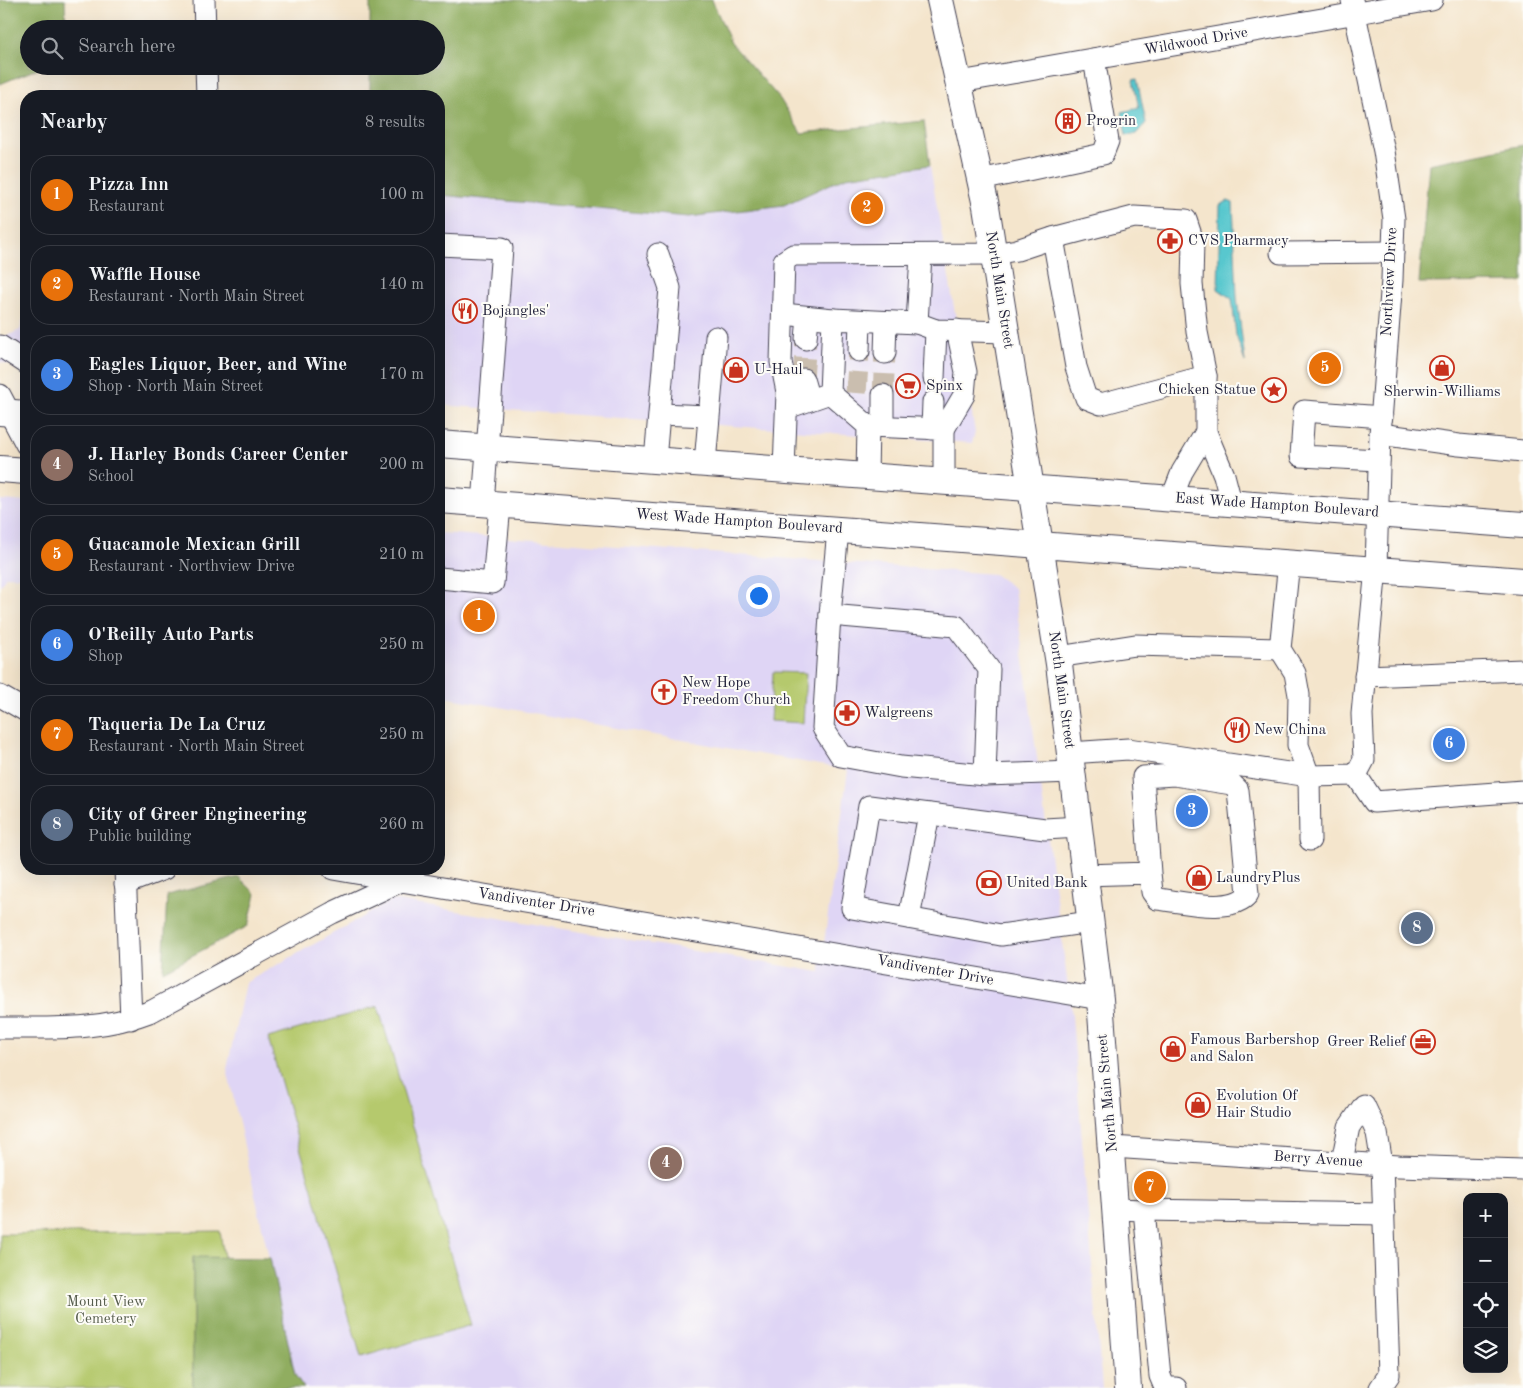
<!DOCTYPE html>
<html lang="en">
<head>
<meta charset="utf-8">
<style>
	:root { --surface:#171b24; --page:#20242c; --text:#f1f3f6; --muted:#9ea1a6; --line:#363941; --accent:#0f766e }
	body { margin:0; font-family:"Old Standard TT",serif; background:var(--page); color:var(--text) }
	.controls { position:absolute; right:15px; bottom:15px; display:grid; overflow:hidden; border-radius:10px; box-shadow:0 5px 20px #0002 }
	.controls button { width:45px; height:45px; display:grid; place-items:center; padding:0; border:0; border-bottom:1px solid var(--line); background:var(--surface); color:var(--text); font:25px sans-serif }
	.you { position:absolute; left:758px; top:595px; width:18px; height:18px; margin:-12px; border:4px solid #fff; border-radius:50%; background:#1a73e8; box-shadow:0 0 0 8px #1a73e833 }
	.badge { display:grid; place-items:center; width:32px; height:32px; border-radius:50%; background:var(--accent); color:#fff; font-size:16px; font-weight:700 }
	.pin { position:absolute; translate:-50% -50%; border:2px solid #fff; box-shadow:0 1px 5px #0006 }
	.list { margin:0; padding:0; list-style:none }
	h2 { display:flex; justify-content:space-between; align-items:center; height:65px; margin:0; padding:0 20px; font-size:21px }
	h2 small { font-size:16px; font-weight:400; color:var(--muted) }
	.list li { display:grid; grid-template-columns:32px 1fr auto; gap:15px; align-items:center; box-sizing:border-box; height:80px; margin:0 10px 10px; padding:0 10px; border:1px solid var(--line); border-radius:20px }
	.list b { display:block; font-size:19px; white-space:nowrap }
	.list p { margin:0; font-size:16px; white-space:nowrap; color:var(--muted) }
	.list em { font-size:16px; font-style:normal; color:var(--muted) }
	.icon { flex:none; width:28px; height:28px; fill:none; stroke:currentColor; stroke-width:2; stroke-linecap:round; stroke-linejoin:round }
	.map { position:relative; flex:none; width:1523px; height:1388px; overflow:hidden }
	.search { position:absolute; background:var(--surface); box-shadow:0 5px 20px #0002; left:20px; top:20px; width:425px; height:55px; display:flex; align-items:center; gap:12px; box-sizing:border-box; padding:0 18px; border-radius:28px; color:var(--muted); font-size:19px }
	.panel { position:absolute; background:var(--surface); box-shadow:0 5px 20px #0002; left:20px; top:90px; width:425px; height:785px; border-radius:20px }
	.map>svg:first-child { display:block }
	.built { fill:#dfd5f5 }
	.green { fill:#b5c96d; stroke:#6c7654 }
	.forest { fill:#90ad60; stroke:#59684e }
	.water { fill:#59c7ce; stroke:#3e7484 }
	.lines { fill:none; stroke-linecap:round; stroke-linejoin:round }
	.minor-tunnel { stroke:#cabeaf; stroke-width:21; stroke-dasharray:21 11; stroke-linecap:butt }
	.minor-casing { stroke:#423f51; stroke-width:23 }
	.major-casing { stroke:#423f51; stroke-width:28 }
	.minor { stroke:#fff; stroke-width:21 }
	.major { stroke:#fff; stroke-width:26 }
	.labels { text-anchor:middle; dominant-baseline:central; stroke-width:4; stroke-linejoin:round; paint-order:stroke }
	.street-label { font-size:15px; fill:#22223b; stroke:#fdfcf7 }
	.poi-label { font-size:15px; fill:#22223b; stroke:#fdfcf7; text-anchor:start }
	.park-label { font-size:15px; fill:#555c4c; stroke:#fdfcf7 }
</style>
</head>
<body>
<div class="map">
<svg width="1523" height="1388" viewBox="0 0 1523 1388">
	<rect width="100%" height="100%" fill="#fdfcf7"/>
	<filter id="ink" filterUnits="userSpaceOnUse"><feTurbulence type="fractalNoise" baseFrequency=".02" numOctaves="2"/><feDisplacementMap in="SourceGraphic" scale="10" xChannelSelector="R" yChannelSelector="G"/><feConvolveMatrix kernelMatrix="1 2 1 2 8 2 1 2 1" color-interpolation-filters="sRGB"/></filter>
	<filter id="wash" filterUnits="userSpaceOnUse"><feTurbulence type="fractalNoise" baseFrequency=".0096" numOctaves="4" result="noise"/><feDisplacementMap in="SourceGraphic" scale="20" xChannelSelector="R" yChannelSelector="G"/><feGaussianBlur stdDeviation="1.12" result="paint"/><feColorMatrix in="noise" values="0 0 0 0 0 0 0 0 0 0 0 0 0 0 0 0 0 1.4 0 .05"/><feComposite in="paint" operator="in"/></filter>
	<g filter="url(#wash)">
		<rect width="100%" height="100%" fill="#f4e5cc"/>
		<!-- built -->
		<g class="built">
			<path d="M 930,165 L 975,432 L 972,443 L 439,405 L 439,195 L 689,217 L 784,205 L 846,177 Z"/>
			<path d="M 26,309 L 26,368 L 0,362 L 0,339 L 20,330 Z"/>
			<path d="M 0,500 L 26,502 L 26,577 L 6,576 L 0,586 Z"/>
			<path d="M 439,533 L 994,574 L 1014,588 L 1072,1016 L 1102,1388 L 304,1388 L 295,1375 L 227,1069 L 245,983 L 392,900 L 820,972 L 848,770 L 439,696 Z"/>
		</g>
		<!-- green -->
		<g class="green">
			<path d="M 773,672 L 806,673 L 803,723 L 770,721 Z"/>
			<path d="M 378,1006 L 471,1325 L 361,1357 L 268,1038 Z"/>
			<path d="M 220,1231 L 224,1258 L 193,1258 L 193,1388 L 0,1388 L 0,1234 Z"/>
		</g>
		<!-- forest -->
		<g class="forest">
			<path d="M 0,0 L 65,0 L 66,29 L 29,29 L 29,66 L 44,66 L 0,84 Z"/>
			<path d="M 370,0 L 712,0 L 731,43 L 780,99 L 801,133 L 924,121 L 930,165 L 846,177 L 784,205 L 689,217 L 439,195 L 439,96 L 370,96 L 370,66 L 436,66 L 436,29 L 370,29 Z"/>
			<path d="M 1523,145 L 1523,282 L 1419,283 L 1429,164 Z"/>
			<path d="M 239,877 L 256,894 L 248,926 L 163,971 L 167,895 Z"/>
			<path d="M 193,1257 L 270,1258 L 295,1375 L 304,1388 L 193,1388 Z"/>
		</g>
		<!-- water -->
		<g class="water">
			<path d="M 1137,79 L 1146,123 L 1136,134 L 1126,136 L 1122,112 L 1139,108 L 1133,80 Z"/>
			<path d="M 1228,201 L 1233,203 L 1237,298 L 1245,362 L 1236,335 L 1232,299 L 1218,289 L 1220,205 Z"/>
		</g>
	</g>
	<g filter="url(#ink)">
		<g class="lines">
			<!-- minor-tunnel -->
			<g class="minor-tunnel">
				<path d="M 803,379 L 806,339"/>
				<path d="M 856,393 L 859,351"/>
				<path d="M 883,395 L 885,353"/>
			</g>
			<defs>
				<g id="minor">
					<path d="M 204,0 L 205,29"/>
					<path d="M 206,66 L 207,96"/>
					<path d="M 960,82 L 1432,0"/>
					<path d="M 980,180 L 1103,154 L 1108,141 L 1094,59"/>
					<path d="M 1053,238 L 1076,367 L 1086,398 L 1101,404 L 1206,376"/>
					<path d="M 439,245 L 502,248 L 483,504"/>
					<path d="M 1281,253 L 1393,252"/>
					<path d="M 783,314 L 833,319"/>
					<path d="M 917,323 L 936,330 L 1006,332"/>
					<path d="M 806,339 L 808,317"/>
					<path d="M 0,346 L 26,363"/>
					<path d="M 859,351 L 860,321"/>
					<path d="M 885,353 L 886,322"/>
					<path d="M 934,378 L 936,330"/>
					<path d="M 803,379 L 809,400"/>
					<path d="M 0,395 L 26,444"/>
					<path d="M 787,408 L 830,393"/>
					<path d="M 660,414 L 708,416"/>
					<path d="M 868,426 L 944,429 L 944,481"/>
					<path d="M 883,426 L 883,395"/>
					<path d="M 932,429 L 933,402"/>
					<path d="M 944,429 L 964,395 L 966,372 L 957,330"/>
					<path d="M 1380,434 L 1459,445 L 1523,451"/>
					<path d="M 655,460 L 670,288 L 658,254"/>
					<path d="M 1379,460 L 1301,456 L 1304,411 L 1382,417"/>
					<path d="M 705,463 L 716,337"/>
					<path d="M 784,469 L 787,392 L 781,362 L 784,261 L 793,255 L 993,254 L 1017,250 L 1053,238 L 1134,217 L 1186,220 L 1193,241 L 1192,284 L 1197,332 L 1206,376 L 1206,432 L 1224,475 L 1231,502"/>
					<path d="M 867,475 L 868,426 L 830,393 L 833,319 L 917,323 L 921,255"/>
					<path d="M 1172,498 L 1182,472 L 1206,432"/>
					<path d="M 838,530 L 830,615 L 956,626 L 989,669 L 985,775 L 1072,772"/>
					<path d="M 1289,562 L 1280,649 L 1295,673 L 1299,695 L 1298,745 L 1309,776 L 1310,840"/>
					<path d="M 439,578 L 493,583 L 500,505"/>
					<path d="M 830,615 L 823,728 L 841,756 L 901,767 L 985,775"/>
					<path d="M 1058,657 L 1135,645 L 1280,649"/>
					<path d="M 1365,676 L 1523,670"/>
					<path d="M 0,696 L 26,711"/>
					<path d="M 1070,753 L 1128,749 L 1309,776 L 1356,775 L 1364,760 L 1362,714 L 1376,568 L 1380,434 L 1392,280 L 1394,219 L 1384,151 L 1352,0"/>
					<path d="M 1356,775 L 1374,802 L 1523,791"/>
					<path d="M 1079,827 L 1045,829 L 869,806 L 852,908 L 1001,935 L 1090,922"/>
					<path d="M 125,869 L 131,1019"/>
					<path d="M 333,869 L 401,881"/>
					<path d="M 1084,875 L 1150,873 L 1143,777 L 1174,775 L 1232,784 L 1238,790 L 1248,894 C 1232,915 1180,901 1157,899 L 1152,892 L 1150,873"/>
					<path d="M 125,884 L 164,869"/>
					<path d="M 909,918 L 929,814"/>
					<path d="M 0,1028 C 54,1028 101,1031 152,1011 L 332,913 L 401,881 L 1100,999"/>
					<path d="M 1112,1147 L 1399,1166 L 1523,1170"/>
					<path d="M 1342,1161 L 1349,1127 L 1364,1105 L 1377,1133 L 1382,1164 L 1389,1375 L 1380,1388"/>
					<path d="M 1116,1209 L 1144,1210 L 1160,1376 L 1165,1388 L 1176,1388"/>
					<path d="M 1144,1210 L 1384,1214"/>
				</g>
				<g id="major">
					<path d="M 940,0 L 986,206 L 1059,664 L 1100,999 L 1128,1388"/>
					<path d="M 0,412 L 26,414"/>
					<path d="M 439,444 L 1523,525"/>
					<path d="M 0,469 L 26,471"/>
					<path d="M 439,500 L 1523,581"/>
				</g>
			</defs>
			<!-- minor casing -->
			<use href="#minor" class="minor-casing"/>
			<!-- major casing -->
			<use href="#major" class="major-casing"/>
			<!-- minor -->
			<use href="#minor" class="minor"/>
			<!-- major -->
			<use href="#major" class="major"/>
		</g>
	</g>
	<!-- icons -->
	<defs>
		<symbol id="building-ring" viewBox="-11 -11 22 22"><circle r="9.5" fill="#fdfcf7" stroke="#c8321e" stroke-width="1.5"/><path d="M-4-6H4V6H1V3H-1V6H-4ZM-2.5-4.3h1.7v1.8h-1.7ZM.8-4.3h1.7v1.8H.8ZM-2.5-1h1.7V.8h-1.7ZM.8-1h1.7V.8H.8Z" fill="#c8321e"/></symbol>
		<symbol id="pharmacy-ring" viewBox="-11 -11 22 22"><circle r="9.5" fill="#fdfcf7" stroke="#c8321e" stroke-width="1.5"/><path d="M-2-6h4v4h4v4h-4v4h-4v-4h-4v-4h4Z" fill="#c8321e"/></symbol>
		<symbol id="restaurant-ring" viewBox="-11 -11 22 22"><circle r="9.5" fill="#fdfcf7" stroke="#c8321e" stroke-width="1.5"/><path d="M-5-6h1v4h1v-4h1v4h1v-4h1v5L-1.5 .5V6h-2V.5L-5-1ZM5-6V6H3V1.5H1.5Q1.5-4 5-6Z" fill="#c8321e"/></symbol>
		<symbol id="shop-ring" viewBox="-11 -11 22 22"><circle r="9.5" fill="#fdfcf7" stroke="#c8321e" stroke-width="1.5"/><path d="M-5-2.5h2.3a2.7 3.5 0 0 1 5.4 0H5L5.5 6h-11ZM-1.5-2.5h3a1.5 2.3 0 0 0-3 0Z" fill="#c8321e"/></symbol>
		<symbol id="supermarket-ring" viewBox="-11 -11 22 22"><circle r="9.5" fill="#fdfcf7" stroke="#c8321e" stroke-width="1.5"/><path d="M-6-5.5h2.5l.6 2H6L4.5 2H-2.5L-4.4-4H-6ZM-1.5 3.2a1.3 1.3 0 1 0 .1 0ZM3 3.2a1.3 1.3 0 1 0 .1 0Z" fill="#c8321e"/></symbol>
		<symbol id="sight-ring" viewBox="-11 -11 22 22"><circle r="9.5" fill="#fdfcf7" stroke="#c8321e" stroke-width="1.5"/><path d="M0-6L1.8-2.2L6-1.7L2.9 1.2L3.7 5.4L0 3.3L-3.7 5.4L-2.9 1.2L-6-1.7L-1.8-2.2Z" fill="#c8321e"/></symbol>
		<symbol id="church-ring" viewBox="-11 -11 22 22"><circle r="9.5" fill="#fdfcf7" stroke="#c8321e" stroke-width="1.5"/><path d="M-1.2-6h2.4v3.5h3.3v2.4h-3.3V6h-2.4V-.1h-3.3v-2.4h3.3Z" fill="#c8321e"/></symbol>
		<symbol id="bank-ring" viewBox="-11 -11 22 22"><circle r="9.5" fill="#fdfcf7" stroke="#c8321e" stroke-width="1.5"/><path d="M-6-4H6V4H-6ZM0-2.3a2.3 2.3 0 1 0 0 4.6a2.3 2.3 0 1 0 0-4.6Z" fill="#c8321e"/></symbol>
		<symbol id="office-ring" viewBox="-11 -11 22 22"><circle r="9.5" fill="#fdfcf7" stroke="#c8321e" stroke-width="1.5"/><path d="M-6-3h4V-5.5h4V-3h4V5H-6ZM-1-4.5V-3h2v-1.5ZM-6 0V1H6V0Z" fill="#c8321e"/></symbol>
	</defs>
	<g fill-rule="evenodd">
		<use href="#building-ring" x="1054" y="107" width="28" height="28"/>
		<use href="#pharmacy-ring" x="1156" y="227" width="28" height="28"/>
		<use href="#restaurant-ring" x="451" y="297" width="28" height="28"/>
		<use href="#shop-ring" x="1428" y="354" width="28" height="28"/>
		<use href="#shop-ring" x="722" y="356" width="28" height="28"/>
		<use href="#supermarket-ring" x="894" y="372" width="28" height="28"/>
		<use href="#sight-ring" x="1260" y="376" width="28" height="28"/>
		<use href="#church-ring" x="650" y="678" width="28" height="28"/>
		<use href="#pharmacy-ring" x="833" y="699" width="28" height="28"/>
		<use href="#restaurant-ring" x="1223" y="716" width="28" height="28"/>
		<use href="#shop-ring" x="1185" y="864" width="28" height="28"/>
		<use href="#bank-ring" x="975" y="869" width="28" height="28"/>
		<use href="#office-ring" x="1409" y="1028" width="28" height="28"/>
		<use href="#shop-ring" x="1159" y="1035" width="28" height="28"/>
		<use href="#shop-ring" x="1184" y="1091" width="28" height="28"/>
	</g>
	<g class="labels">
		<!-- street labels -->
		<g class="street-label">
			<text transform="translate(1196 42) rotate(-10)">Wildwood Drive</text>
			<text transform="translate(1390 282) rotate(-87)">Northview Drive</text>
			<text transform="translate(999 290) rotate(81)">North Main Street</text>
			<text transform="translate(1277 506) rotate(4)">East Wade Hampton Boulevard</text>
			<text transform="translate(739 522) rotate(4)">West Wade Hampton Boulevard</text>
			<text transform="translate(1061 690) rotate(82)">North Main Street</text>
			<text transform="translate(536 903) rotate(9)">Vandiventer Drive</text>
			<text transform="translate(935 971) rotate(10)">Vandiventer Drive</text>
			<text transform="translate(1108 1093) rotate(-95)">North Main Street</text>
			<text transform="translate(1318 1160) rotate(4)">Berry Avenue</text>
		</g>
		<!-- poi labels -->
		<g class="poi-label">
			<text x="1086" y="121">Progrin</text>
			<text x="1188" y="241">CVS Pharmacy</text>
			<text x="482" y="311">Bojangles'</text>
			<text x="754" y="370">U-Haul</text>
			<text x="926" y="386">Spinx</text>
			<text x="1256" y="390" text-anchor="end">Chicken Statue</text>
			<text x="1442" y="392" text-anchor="middle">Sherwin-Williams</text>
			<text x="682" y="683">New Hope<tspan x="682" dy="17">Freedom Church</tspan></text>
			<text x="864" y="713">Walgreens</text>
			<text x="1254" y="730">New China</text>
			<text x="1216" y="878">LaundryPlus</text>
			<text x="1006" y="883">United Bank</text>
			<text x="1190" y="1040">Famous Barbershop<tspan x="1190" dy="17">and Salon</tspan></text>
			<text x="1406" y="1042" text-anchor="end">Greer Relief</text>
			<text x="1216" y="1096">Evolution Of<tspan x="1216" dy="17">Hair Studio</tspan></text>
		</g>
		<!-- park labels -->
		<g class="park-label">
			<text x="106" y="1302">Mount View<tspan x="106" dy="17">Cemetery</tspan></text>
		</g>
	</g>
</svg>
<div class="controls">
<button>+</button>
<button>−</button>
<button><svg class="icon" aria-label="locate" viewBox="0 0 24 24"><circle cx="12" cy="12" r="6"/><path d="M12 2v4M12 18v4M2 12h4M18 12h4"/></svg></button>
<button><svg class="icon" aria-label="layers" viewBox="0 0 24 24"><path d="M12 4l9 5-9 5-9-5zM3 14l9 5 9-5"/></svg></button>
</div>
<div class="you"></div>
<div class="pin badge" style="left:479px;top:616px;background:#e8710a">1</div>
<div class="pin badge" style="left:867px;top:208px;background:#e8710a">2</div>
<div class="pin badge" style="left:1192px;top:811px;background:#3f7fe0">3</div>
<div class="pin badge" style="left:666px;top:1163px;background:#8d6e63">4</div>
<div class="pin badge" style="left:1325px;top:368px;background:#e8710a">5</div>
<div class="pin badge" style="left:1449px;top:744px;background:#3f7fe0">6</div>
<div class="pin badge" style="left:1150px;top:1187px;background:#e8710a">7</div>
<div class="pin badge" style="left:1417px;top:928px;background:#5c6f8a">8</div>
<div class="search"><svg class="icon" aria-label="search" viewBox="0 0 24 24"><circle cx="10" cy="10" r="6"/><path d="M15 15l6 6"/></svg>Search here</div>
<section class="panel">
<h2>Nearby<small>8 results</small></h2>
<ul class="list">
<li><span class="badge" style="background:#e8710a">1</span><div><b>Pizza Inn</b><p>Restaurant</p></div><em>100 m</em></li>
<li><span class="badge" style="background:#e8710a">2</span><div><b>Waffle House</b><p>Restaurant · North Main Street</p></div><em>140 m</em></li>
<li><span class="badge" style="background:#3f7fe0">3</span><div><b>Eagles Liquor, Beer, and Wine</b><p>Shop · North Main Street</p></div><em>170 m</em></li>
<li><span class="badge" style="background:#8d6e63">4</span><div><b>J. Harley Bonds Career Center</b><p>School</p></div><em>200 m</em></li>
<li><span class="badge" style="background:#e8710a">5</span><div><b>Guacamole Mexican Grill</b><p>Restaurant · Northview Drive</p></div><em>210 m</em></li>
<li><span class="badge" style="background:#3f7fe0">6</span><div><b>O'Reilly Auto Parts</b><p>Shop</p></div><em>250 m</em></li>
<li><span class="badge" style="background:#e8710a">7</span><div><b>Taqueria De La Cruz</b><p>Restaurant · North Main Street</p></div><em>250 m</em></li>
<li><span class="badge" style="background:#5c6f8a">8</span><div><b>City of Greer Engineering</b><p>Public building</p></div><em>260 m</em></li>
</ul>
</section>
</div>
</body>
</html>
